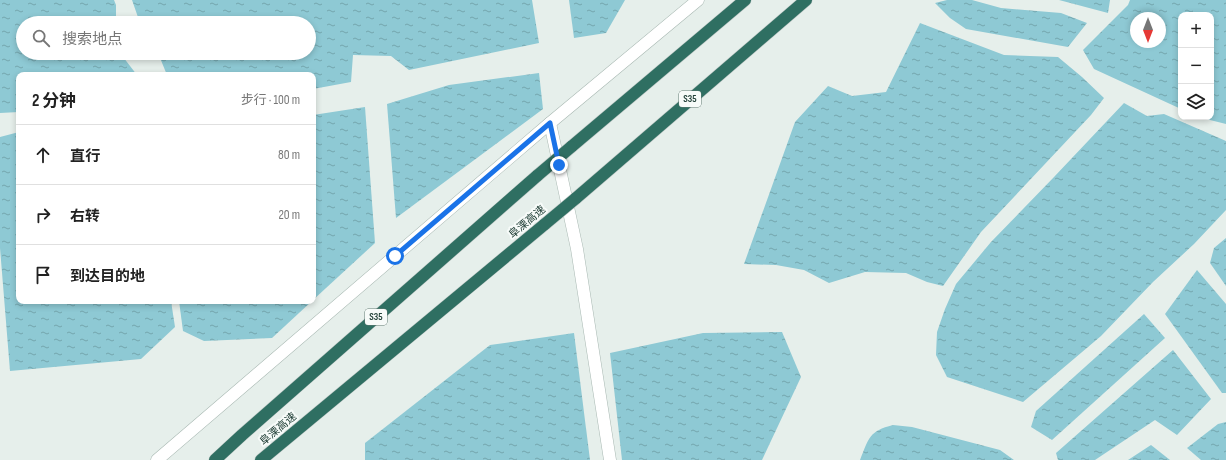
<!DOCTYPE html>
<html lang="zh">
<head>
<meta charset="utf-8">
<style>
	:root { --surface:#fff; --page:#f6f6f6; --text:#222; --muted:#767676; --line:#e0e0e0 }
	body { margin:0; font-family:"Sofia Sans Condensed","Noto Sans SC",sans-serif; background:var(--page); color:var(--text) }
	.controls { position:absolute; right:12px; top:12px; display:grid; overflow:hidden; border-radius:8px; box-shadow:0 2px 6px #0003 }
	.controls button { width:36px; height:36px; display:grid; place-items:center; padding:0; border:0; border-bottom:1px solid var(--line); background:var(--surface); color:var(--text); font:20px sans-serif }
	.compass { position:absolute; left:1130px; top:12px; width:36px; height:36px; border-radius:50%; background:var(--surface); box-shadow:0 2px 6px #0003; rotate:180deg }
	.stop { position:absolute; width:12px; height:12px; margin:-9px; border:3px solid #1a73e8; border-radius:50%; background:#fff }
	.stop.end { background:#1a73e8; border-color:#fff; box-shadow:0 1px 4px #0008 }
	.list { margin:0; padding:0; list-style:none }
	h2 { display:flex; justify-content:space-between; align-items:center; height:52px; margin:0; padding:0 16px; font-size:17px }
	h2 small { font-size:13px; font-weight:400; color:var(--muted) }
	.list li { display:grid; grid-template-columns:26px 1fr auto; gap:12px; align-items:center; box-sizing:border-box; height:60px; padding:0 16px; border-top:1px solid var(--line) }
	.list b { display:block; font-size:15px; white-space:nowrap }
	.list em { font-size:13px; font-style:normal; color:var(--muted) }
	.icon { flex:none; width:22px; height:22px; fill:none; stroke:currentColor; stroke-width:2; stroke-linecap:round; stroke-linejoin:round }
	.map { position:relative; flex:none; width:1226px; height:460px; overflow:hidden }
	.search { position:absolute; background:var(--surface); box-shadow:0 2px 6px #0003; left:16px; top:16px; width:300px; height:44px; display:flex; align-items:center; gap:10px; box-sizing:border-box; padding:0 14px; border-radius:22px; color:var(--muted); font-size:15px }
	.panel { position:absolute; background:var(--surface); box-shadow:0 2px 6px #0003; left:16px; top:72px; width:300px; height:232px; border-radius:8px }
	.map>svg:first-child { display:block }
	.water { fill:url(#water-ripples); fill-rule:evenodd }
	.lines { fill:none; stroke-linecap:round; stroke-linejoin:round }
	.minor-casing { stroke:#a8b8b2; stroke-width:13 }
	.motorway-casing { stroke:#c2cac8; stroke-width:13 }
	.minor { stroke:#fff; stroke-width:12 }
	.motorway { stroke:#2f6f62; stroke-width:12 }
	.motorway-bridge-casing { stroke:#c2cac8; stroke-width:13; stroke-linecap:butt }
	.motorway-bridge { stroke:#2f6f62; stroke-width:12 }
	.route { stroke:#1a73e8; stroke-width:5 }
	.labels { text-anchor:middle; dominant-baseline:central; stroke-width:4; stroke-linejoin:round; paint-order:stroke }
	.shield { fill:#f7fbf9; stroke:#637a73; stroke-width:1 }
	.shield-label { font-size:10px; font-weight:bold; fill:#24423a }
	.street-label { font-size:11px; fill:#24423a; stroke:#f7fbf9 }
</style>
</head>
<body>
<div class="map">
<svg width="1226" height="460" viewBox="0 0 1226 460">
	<defs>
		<pattern id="water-ripples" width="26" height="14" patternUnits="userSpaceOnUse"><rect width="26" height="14" fill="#8ec9d4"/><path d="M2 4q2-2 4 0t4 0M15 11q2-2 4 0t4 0" fill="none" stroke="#74a5ad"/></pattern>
	</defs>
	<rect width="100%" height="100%" fill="#e6efeb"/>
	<!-- water -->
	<g class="water">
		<path d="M 0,0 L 114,0 L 116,5 L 116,23 L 23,23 L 23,53 L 120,53 L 137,75 L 19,75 L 19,112 L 0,113 Z"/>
		<path d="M 132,0 L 532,0 L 539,43 L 409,70 L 391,56 L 353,55 L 351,82 L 313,89 L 313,75 L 167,75 L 158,53 L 309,53 L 309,23 L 140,23 Z"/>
		<path d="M 569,0 L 625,0 L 606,33 L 574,38 Z"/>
		<path d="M 947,0 L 972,0 L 1001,8 L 1061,13 L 1087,23 L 1068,47 L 966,29 L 950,18 L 935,3 Z"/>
		<path d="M 1059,0 L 1110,0 L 1108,13 Z"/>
		<path d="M 1130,0 L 1226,0 L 1226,124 L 1198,117 L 1211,117 L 1211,15 L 1181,15 L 1181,109 L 1094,69 L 1083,50 L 1128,5 ZM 1136,18 L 1160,18 L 1160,42 L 1136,42 Z"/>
		<path d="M 920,23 L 1004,55 L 1058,57 L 1082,77 L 1104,98 L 1091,115 L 981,232 L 943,286 L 927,282 L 906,273 L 865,272 L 829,283 L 804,270 L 776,265 L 744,264 L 795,122 L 828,86 L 852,96 L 886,92 Z"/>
		<path d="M 539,73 L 543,109 L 396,218 L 387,104 L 449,85 Z"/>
		<path d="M 1124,103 L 1147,116 L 1164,114 L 1226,141 L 1226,210 L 1194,244 L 1153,282 L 1101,336 L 1023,402 L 947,377 L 936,355 L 937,332 L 945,309 L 956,284 L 991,242 L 1054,177 Z"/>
		<path d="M 365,107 L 375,243 L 313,300 L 313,115 Z"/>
		<path d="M 19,132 L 19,301 L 171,301 L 175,327 L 141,359 L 10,371 L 0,248 L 0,137 Z"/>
		<path d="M 1226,238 L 1226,286 L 1210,263 L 1214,248 Z"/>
		<path d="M 1197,270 L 1226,304 L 1226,393 L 1222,393 L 1165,314 Z"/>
		<path d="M 179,301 L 312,301 L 272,338 L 204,341 L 183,331 Z"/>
		<path d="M 1144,314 L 1165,338 L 1052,440 L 1031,427 L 1036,411 Z"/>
		<path d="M 782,332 L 801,377 L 762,460 L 622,460 L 610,353 L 703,333 Z"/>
		<path d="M 574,333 L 590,460 L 365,460 L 365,443 L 490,345 Z"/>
		<path d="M 1173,350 L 1211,399 L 1177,435 L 1155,420 L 1095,460 L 1058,460 L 1056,453 Z"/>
		<path d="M 1226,422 L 1226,460 L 1201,460 L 1187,448 L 1218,424 Z"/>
		<path d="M 893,425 L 912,427 L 1000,450 L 1014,460 L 860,460 C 869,438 869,431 893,425 Z"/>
		<path d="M 1151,445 L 1170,460 L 1128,460 Z"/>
	</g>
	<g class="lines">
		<defs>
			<g id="minor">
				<path d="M 550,123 L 577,249 L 610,460"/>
				<path d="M 157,460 L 550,123 L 698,0"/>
			</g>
			<g id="motorway">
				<path d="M 571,147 L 745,0"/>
				<path d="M 575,199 L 806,0"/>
				<path d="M 215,460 L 242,435 L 538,175"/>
				<path d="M 261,460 L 545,224"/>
			</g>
		</defs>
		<!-- minor casing -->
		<use href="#minor" class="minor-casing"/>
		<!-- motorway casing -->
		<use href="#motorway" class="motorway-casing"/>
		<!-- minor -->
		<use href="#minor" class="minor"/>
		<!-- motorway -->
		<use href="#motorway" class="motorway"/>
		<defs>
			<g id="motorway-bridge">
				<path d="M 538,175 L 571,147"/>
				<path d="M 545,224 L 575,199"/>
			</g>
		</defs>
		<!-- motorway-bridge casing -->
		<use href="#motorway-bridge" class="motorway-bridge-casing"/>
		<!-- motorway-bridge -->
		<use href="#motorway-bridge" class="motorway-bridge"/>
	</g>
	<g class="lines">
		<!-- route -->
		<path class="route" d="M 395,256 L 550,123 L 559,165"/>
	</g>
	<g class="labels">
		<!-- shield labels -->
		<g class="shield">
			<rect x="679" y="91" width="22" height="16" rx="3"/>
			<rect x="365" y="309" width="22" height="16" rx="3"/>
		</g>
		<g class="shield-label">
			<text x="690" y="99">S35</text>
			<text x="376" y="317">S35</text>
		</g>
		<!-- street labels -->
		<g class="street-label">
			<text transform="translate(527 222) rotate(-40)">阜溧高速</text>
			<text transform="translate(278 429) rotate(-40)">阜溧高速</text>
		</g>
	</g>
</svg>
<div class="controls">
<button>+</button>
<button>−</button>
<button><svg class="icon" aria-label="layers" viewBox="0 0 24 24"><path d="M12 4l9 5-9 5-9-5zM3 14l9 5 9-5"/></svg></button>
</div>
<svg class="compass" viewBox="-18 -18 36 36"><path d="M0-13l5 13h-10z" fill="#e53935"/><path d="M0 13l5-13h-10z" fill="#767676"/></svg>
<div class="stop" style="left:395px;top:256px"></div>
<div class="stop end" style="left:559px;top:165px"></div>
<div class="search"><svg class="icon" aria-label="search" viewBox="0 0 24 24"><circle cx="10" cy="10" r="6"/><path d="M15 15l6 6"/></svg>搜索地点</div>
<section class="panel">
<h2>2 分钟<small>步行 · 100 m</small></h2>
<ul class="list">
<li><svg class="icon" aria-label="ahead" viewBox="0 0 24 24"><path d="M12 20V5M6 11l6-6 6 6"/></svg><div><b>直行</b></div><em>80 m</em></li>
<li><svg class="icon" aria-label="right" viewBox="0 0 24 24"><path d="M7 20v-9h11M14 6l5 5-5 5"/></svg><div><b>右转</b></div><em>20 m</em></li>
<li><svg class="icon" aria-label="arrive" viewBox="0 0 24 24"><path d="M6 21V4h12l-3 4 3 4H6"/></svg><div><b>到达目的地</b></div></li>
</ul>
</section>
</div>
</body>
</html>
